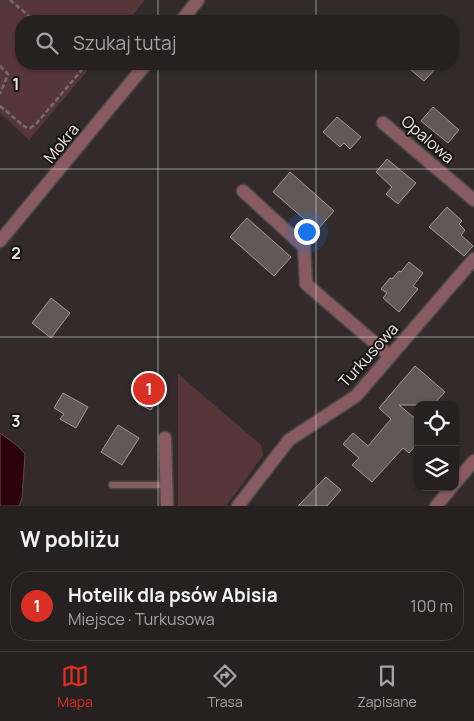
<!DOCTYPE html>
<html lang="pl">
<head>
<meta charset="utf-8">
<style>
	:root { --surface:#262020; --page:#2e2829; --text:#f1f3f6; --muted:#a4a3a5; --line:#423e3e; --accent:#d93025 }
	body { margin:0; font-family:Manrope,sans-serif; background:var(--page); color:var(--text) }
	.controls { position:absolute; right:15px; bottom:15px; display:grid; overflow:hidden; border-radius:10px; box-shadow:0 1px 4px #0004 }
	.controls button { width:45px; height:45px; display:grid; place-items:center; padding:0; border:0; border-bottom:1px solid var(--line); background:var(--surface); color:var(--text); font:25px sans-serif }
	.you { position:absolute; left:306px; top:231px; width:18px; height:18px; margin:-12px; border:4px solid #fff; border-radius:50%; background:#1a73e8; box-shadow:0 0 0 8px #1a73e833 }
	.badge { display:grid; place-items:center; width:32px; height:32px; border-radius:50%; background:var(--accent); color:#fff; font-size:16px; font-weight:700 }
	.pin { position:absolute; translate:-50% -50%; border:2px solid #fff; box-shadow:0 1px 5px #0006 }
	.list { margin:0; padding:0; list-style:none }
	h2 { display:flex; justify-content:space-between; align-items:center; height:65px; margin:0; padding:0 20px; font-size:21px }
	h2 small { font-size:16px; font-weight:400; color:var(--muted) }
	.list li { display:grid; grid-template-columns:32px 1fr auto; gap:15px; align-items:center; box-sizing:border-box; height:70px; margin:0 10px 10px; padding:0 10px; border:1px solid var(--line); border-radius:20px }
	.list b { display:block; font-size:19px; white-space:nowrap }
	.list p { margin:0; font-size:16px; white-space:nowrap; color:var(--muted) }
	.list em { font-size:16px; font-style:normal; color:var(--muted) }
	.icon { flex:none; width:28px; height:28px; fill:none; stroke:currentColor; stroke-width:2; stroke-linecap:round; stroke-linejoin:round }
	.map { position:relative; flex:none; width:474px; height:506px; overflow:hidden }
	.search { position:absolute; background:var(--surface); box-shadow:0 1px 4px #0004; left:15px; right:15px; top:15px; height:55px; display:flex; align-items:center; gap:12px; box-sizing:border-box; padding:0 18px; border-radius:20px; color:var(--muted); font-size:19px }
	.sheet { height:145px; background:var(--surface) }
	nav { display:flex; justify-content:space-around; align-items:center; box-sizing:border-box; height:70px; border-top:1px solid var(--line); background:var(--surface); font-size:14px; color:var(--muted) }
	nav a { display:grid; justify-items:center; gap:2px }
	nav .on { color:var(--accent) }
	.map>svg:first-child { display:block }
	.green { fill:#57363a }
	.water { fill:#2e020c; stroke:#68474e }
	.building { fill:#615859; stroke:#a4999a }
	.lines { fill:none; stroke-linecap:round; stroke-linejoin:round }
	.service-casing { stroke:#4d4646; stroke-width:9 }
	.minor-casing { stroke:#4d4646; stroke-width:15 }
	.path { stroke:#736c6c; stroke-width:2.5; stroke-dasharray:5 2.5; stroke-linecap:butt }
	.service { stroke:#875b60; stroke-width:6 }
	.minor { stroke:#875b60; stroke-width:12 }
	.grid { fill:none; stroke:#eee9e9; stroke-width:1; stroke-opacity:0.55 }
	.labels { text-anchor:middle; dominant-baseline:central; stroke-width:4; stroke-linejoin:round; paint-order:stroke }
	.street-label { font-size:16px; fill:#eee9e9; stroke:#181414 }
	.grid-label { font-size:16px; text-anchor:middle; font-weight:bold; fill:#eee9e9; stroke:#181414; stroke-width:4; stroke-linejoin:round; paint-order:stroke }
</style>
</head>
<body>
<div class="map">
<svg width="474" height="506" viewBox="0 0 474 506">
	<rect width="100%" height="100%" fill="#332b2b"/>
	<!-- green -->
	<g class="green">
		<path d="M 0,0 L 145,0 L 128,21 L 21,21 L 21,64 L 93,64 L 29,140 L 0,113 Z"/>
		<path d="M 178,374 L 261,445 L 263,455 L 226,506 L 178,506 Z"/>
	</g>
	<!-- water -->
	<path class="water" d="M 0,433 L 18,446 L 25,454 L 22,498 L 19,506 L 0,506 Z"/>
	<!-- building -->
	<g class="building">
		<path d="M 404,64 L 440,64 L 424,81 Z"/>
		<path d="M 433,107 L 459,130 L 448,143 L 421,121 Z"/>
		<path d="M 337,117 L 361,137 L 350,149 L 344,143 L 340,147 L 323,132 Z"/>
		<path d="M 387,159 L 416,183 L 398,204 L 386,194 L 392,187 L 376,172 Z"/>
		<path d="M 290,172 L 334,211 L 317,230 L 273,192 Z"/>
		<path d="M 447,207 L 462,221 L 459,224 L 465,230 L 461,235 L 473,246 L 464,256 L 429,227 Z"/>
		<path d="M 247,218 L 291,257 L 274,276 L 230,237 Z"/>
		<path d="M 409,262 L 423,273 L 413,286 L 418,289 L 399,312 L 383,298 L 387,293 L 381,289 L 390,278 L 392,279 L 399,271 L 401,272 Z"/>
		<path d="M 51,298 L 70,313 L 51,338 L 32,323 Z"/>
		<path d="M 415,366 L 445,392 L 433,405 L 399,405 L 418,421 L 418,443 L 409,453 L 403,448 L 372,482 L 352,465 L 359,458 L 343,444 L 353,433 L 368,446 L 391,419 L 379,408 Z"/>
		<path d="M 143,375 L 164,386 L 151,410 L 138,404 L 142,397 L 134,393 Z"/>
		<path d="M 63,393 L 88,407 L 76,428 L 60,419 L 64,414 L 54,408 Z"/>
		<path d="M 118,425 L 139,438 L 122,465 L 101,452 Z"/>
		<path d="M 326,477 L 341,490 L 327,506 L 298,506 Z"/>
	</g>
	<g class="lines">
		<defs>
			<path id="service" d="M 112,485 L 166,485"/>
			<g id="minor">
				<path d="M 181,21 L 198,0"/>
				<path d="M 383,123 L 474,200"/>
				<path d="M 243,191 L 304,247 L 306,284 L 390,356"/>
				<path d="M 0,241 L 146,64"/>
				<path d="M 165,438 L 167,506"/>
				<path d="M 455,483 L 474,461"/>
				<path d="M 238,506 L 289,440 L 356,396 L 474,259"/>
				<path d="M 436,506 L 452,487"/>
			</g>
		</defs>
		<!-- service casing -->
		<use href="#service" class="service-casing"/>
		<!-- minor casing -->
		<use href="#minor" class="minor-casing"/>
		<!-- path -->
		<g class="path">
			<path d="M 10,0 L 35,21"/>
			<path d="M 0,66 L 8,74 L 0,94"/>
			<path d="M 0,106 L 25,127 L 30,128 L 36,124 L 86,65 L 84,64"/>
		</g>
		<!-- service -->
		<use href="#service" class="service"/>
		<!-- minor -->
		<use href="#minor" class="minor"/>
	</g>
	<!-- grid -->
	<path class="grid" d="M 158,0 L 158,21M 316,0 L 316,21M 158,64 L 158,506M 316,64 L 316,506M 0,169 L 474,169M 0,337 L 474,337"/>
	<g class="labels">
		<!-- street labels -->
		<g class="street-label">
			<text transform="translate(428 139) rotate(41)">Opalowa</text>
			<text transform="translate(61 143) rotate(-51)">Mokra</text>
			<text transform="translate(368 355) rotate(-48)">Turkusowa</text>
		</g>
	</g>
	<g class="grid-label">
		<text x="16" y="90">1</text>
		<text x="16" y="259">2</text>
		<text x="16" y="427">3</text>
	</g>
</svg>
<div class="controls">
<button><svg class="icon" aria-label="locate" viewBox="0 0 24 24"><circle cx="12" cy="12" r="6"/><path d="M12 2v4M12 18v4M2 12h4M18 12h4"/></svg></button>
<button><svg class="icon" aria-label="layers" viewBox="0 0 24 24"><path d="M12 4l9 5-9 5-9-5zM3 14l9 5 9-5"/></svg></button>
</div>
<div class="you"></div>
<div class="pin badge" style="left:149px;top:389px">1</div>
<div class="search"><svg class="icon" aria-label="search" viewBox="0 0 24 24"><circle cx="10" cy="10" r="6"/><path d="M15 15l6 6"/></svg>Szukaj tutaj</div>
</div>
<section class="sheet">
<h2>W pobliżu<small></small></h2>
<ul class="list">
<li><span class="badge">1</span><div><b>Hotelik dla psów Abisia</b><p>Miejsce · Turkusowa</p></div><em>100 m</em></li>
</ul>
</section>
<nav>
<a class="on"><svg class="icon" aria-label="map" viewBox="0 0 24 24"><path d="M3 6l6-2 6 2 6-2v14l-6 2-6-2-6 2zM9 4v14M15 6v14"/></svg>Mapa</a>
<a><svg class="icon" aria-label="directions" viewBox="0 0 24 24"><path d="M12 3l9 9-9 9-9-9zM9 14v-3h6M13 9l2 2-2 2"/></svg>Trasa</a>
<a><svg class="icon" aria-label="saved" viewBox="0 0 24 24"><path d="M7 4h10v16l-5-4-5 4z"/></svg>Zapisane</a>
</nav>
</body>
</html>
